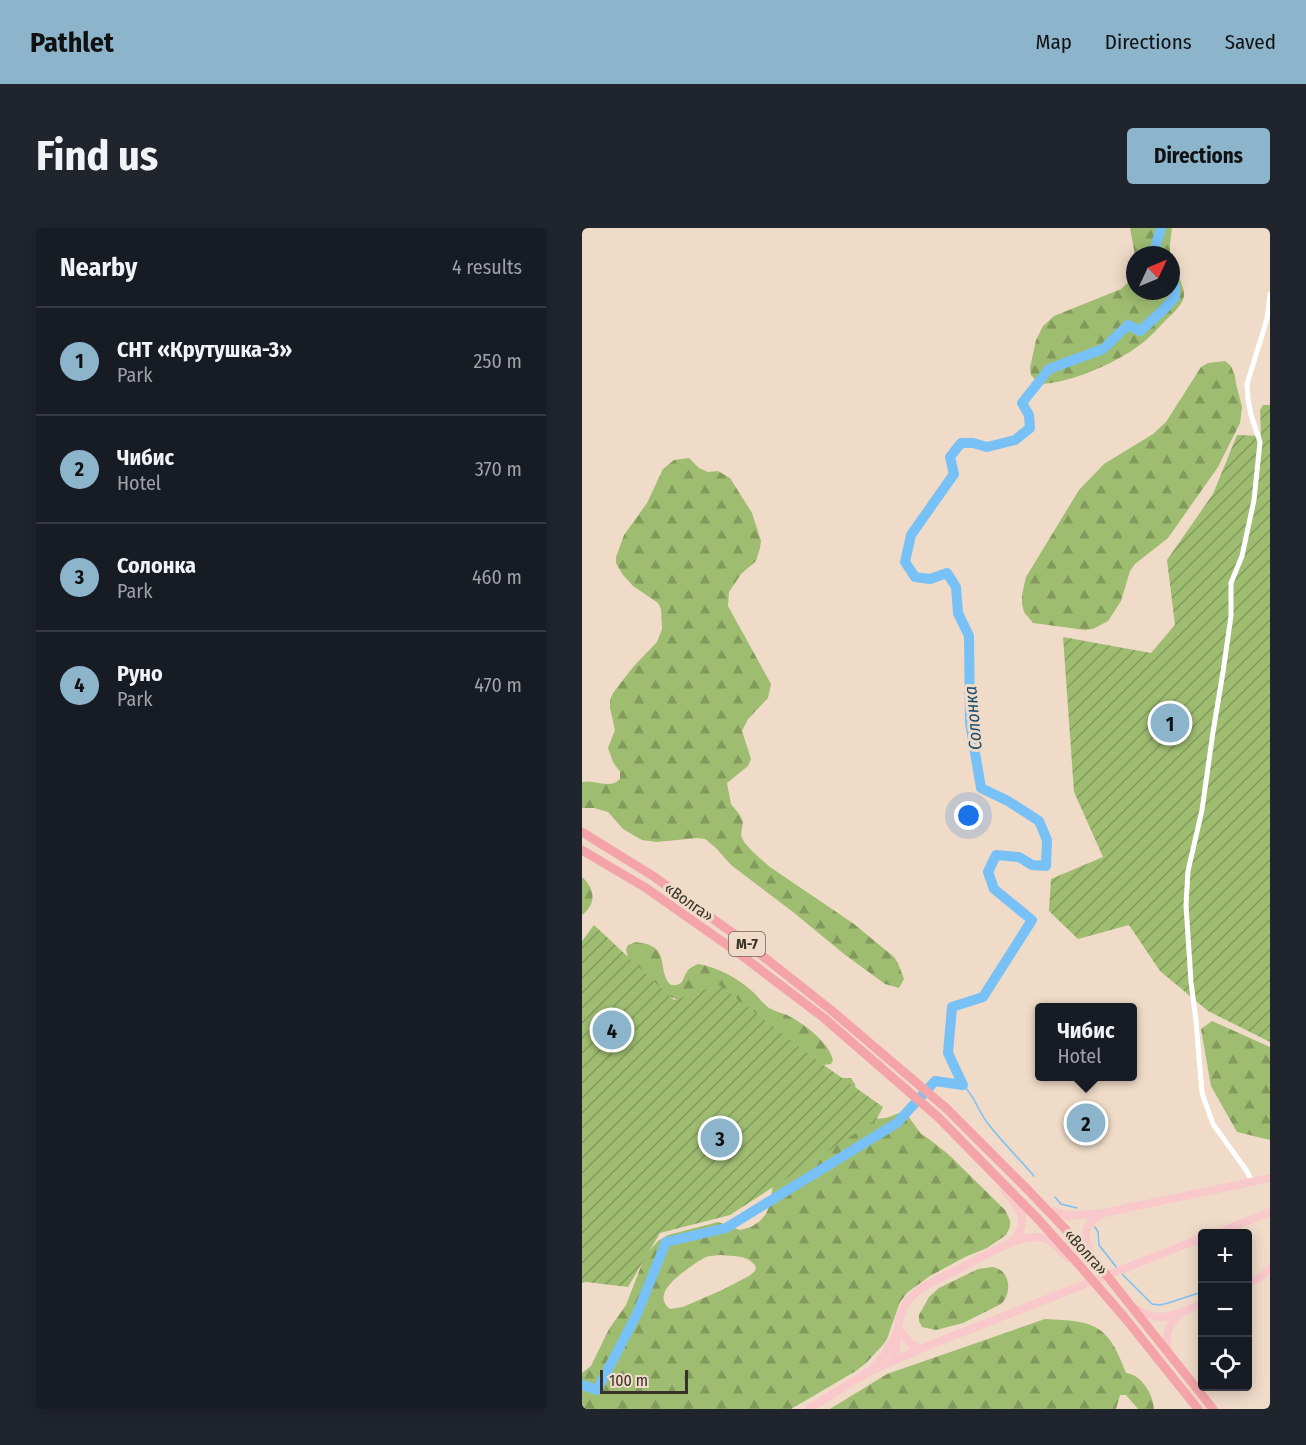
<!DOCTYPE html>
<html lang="en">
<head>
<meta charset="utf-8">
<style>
	:root { --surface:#171b24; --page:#20242c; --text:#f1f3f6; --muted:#9ea1a6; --line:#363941; --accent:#8cb4cb }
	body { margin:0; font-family:"Fira Sans Condensed",sans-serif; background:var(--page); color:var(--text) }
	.controls { position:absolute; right:18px; bottom:18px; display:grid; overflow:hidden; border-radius:6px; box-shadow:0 3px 15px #0003 }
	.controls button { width:54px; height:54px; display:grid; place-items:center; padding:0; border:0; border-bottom:2px solid var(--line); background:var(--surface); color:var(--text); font:30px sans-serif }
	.compass { position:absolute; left:544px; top:18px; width:54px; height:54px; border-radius:50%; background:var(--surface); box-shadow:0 3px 15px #0003; rotate:46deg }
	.scale { position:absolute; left:18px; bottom:15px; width:88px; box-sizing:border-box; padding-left:6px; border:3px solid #39322a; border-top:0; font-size:16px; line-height:21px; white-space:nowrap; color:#39322a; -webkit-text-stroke:4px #efdbc8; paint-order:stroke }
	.you { position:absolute; left:387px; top:588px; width:21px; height:21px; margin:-15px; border:4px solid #fff; border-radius:50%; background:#1a73e8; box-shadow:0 0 0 9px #1a73e833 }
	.badge { display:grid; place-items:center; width:39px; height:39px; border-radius:50%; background:var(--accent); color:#111; font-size:20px; font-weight:700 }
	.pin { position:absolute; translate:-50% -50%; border:3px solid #fff; box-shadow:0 2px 6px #0006 }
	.popup { position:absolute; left:453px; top:775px; width:102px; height:78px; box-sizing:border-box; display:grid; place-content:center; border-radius:6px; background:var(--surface); filter:drop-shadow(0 2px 4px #0005); font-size:20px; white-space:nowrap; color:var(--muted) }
	.popup b { font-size:22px; color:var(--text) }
	.popup::after { content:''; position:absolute; left:50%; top:100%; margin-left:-12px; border:12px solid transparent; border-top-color:var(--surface) }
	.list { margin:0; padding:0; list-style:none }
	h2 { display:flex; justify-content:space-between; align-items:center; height:78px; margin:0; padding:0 24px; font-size:26px }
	h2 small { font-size:20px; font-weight:400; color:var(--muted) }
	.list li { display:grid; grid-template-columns:39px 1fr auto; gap:18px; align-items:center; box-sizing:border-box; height:108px; padding:0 24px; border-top:2px solid var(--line) }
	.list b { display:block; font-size:22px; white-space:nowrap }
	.list p { margin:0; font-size:20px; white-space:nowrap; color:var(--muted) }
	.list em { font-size:20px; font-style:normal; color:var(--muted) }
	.icon { flex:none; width:33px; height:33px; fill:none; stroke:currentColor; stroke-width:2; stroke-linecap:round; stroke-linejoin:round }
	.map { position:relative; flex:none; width:688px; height:1181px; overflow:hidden; border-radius:6px }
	header { display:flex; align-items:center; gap:36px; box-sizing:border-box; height:84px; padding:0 30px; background:var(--accent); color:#111 }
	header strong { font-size:28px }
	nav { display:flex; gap:33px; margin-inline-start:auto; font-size:21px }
	.intro { display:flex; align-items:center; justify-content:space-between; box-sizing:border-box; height:144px; padding:0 36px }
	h1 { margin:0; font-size:42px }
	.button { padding:15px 27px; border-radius:6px; background:var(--accent); color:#111; font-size:21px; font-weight:700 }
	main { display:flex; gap:36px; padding:0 36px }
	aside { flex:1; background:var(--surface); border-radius:6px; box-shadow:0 3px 15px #0003 }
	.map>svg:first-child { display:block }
	.forest { fill:url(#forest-firs); fill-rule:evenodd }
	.garden { fill:url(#garden-furrows) }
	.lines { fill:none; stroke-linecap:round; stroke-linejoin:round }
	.stream { stroke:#78c1f7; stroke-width:1.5 }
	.river { stroke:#78c1f7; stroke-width:10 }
	.street { stroke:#fff; stroke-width:5 }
	.primary { stroke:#f8c8cb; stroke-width:8 }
	.highway { stroke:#f4a4a8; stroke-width:9 }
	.labels { text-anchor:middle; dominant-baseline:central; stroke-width:6; stroke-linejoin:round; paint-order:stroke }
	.shield { fill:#efdbc8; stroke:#706559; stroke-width:1.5 }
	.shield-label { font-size:15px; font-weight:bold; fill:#39322a }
	.street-label { font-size:16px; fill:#39322a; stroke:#efdbc8 }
	.water-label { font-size:18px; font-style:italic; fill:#164d70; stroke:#efdbc8 }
</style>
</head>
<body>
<header>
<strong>Pathlet</strong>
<nav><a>Map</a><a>Directions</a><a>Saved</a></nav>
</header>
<div class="intro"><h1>Find us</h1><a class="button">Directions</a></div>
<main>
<aside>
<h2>Nearby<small>4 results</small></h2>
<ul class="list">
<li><span class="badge">1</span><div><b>СНТ «Крутушка-3»</b><p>Park</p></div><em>250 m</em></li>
<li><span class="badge">2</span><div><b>Чибис</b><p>Hotel</p></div><em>370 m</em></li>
<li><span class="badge">3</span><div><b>Солонка</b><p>Park</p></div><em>460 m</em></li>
<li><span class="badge">4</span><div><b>Руно</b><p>Park</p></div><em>470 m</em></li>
</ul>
</aside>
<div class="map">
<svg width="688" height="1181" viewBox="0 0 688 1181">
	<defs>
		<pattern id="forest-firs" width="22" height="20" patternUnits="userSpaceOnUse" patternTransform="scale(1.5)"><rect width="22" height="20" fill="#9fbd71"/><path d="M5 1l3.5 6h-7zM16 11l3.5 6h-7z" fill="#839a5d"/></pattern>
		<pattern id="garden-furrows" width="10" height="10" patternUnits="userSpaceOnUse" patternTransform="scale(1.5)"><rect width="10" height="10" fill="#9fbd71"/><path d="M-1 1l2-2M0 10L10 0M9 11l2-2" fill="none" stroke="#839a5d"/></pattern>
	</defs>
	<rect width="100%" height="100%" fill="#efdbc8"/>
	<!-- forest -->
	<g class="forest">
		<path d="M 548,0 L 590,0 L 588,16 L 588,27 L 553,27 Z"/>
		<path d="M 589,33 C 593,41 603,59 602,68 C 600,78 590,86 583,93 C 576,100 570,107 563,113 C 539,133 488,156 457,156 L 449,147 L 448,140 L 454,112 L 461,98 L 472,88 L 539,61 L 552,49 L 553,46 L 553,63 L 589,63 Z"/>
		<path d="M 643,133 L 649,138 L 653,148 L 654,156 L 660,179 L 658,195 L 636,239 L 586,310 L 553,336 L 548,343 L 539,373 L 526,393 L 511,401 L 503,402 L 451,395 L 442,384 L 440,376 L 440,367 L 444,349 L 497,262 L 522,236 L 571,206 L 584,194 L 619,139 L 626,135 Z"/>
		<path d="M 107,230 L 117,240 L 126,244 L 136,243 L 148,250 L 170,285 L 179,313 L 178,320 L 174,333 L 159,346 L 147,364 L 146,378 L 189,456 L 186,470 L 166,491 L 160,503 L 169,531 L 166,538 L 145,555 L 149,576 L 158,587 L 161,594 L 159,607 L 162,614 L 171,624 L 188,639 L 272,696 L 312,729 L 316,735 L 322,751 L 317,760 L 303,756 L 262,726 L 211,684 L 149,637 L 134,620 L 123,611 L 115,610 L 75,614 L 60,612 L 41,601 L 26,584 L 12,580 L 0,580 L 0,554 C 14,551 27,562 38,551 L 38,544 L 31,534 L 26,520 L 33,502 L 28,480 L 28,472 L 31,465 L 51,439 L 75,414 L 80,401 L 79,381 L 76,375 L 51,358 L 41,347 L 34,335 L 34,329 L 42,307 L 65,275 L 81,241 L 92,232 Z"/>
		<path d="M 0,649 C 13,661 15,675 0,687 Z"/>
		<path d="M 54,714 C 60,715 68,716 73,720 C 84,729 78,748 89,757 C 104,758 99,750 107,741 C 110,739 113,737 116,736 C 136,739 155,750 170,763 C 176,768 181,776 187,780 C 192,783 199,785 205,787 C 221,795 247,814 251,832 L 249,836 L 242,837 L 87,768 L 78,761 L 46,729 L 44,722 L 46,717 Z"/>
		<path d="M 630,793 L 688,819 L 688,912 L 655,904 L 629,858 L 619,801 Z"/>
		<path d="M 261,850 L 269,850 L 273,856 L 274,864 L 293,891 L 304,890 L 320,884 L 324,885 L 339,906 L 347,911 L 366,926 L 423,982 L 428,992 L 428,999 L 424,1007 L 405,1020 L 383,1029 L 348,1048 L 326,1064 L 318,1074 L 305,1111 L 300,1118 L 284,1135 L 274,1143 L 209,1181 L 0,1181 L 0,1145 L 9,1138 L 27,1101 L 44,1077 L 63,1028 L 76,1013 L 86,1007 L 136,994 L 158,1002 L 169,999 L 178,993 L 184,986 L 188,975 L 193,945 L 250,861 ZM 139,1027 C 152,1029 166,1026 174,1039 L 173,1043 L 167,1048 L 140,1062 L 101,1079 L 88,1081 C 68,1066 100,1045 111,1037 C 115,1034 120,1031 124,1029 C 128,1028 134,1027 139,1027 Z"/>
		<path d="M 410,1039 C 428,1041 431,1065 419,1076 L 381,1095 L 354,1102 L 340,1099 L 337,1093 L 337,1087 L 347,1069 L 357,1060 L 396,1041 Z"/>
		<path d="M 463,1091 C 513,1093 526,1096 544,1145 C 560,1147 571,1166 572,1181 L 556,1181 L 544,1167 L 538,1167 L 534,1181 L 248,1181 L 305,1146 Z"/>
	</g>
	<!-- garden -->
	<g class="garden">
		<path d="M 681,177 L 688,177 L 688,814 L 626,783 L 578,743 L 547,697 L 496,711 L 467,683 L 469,651 L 521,629 L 492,564 L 481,409 L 569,425 L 593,397 L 585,332 L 631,266 L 655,207 L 679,208 L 678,182 Z"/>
		<path d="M 12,697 L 92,772 L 137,757 L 229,828 L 301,879 L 294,892 L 148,987 L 78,1005 L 46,1059 L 4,1054 L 0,1055 L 0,713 Z"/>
	</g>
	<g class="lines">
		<!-- stream -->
		<g class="stream">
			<path d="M 381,857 C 393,868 396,884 407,897 C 421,915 437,930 452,948"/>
			<path d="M 473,969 L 479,976 L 495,980"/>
			<path d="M 513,999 L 516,1004 L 517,1017 L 535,1040"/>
			<path d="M 540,1046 L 570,1076 L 578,1077 L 586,1075 L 620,1064"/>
		</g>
		<!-- river -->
		<g class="river">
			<path d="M 574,27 L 573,20 L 579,0"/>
			<path d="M 0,1157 L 15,1162 L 55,1086 L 84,1014 L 144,1000 L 315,895 L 353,853 L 381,857 L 366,825 L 370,779 L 401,769 L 450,692 L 412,661 L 406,644 L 414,627 L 437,629 L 450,637 L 464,638 L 465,612 L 457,593 L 426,573 L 399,560 L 388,495 L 387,408 L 376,385 L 374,359 L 365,345 L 348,351 L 333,349 L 323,334 L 329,307 L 372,246 L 368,229 L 379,215 L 391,215 L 405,219 L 433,212 L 448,200 L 447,187 L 440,175 L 467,141 L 521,121 L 546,97 L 558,103 L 582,81 L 593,69 L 593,57 L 589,53"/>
		</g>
		<!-- street -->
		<path class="street" d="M 670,953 L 664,942 L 631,896 L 620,865 L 614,793 L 609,754 L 604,677 L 606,643 L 620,582 L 631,504 L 641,444 L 649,388 L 649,355 L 660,328 L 672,272 L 678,214 L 669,187 L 666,171 L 665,156 L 685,91 L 688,66"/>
		<!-- primary -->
		<g class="primary">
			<path d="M 423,963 C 437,979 450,995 430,1013"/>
			<path d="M 472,983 L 486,988 L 522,985 L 688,950"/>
			<path d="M 633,1006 L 688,984"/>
			<path d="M 509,1025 C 500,1008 502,996 519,986"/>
			<path d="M 666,1056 L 679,1049 L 688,1040"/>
			<path d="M 551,1079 C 578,1097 593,1087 620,1076"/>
			<path d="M 316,1101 L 328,1115 L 338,1121"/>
			<path d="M 585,1123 C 584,1107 585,1098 597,1087"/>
			<path d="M 312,1133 C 315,1114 314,1090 325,1074 C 330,1068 336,1063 342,1059 C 354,1051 367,1046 379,1040 C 399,1030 435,1007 456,1009 C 469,1010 477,1021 486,1030"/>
			<path d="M 291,1140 L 303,1126 L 314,1106"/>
			<path d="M 227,1181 L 286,1144 L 338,1121 L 620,1010"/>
		</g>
		<!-- highway -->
		<g class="highway">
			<path d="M 0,604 L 71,648 L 159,711 L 249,782 L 364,880 L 446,962 L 511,1030 L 631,1181"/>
			<path d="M 0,622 L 64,660 L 151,721 L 242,790 L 356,889 L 455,990 L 499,1039 L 543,1090 L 616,1181"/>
		</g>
	</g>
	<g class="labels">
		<!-- shield labels -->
		<rect class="shield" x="147" y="704" width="36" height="24" rx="4.5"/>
		<g class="shield-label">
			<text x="165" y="716">М-7</text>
		</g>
		<!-- street labels -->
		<g class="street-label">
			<text transform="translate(107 674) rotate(35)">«Волга»</text>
			<text transform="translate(504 1024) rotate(48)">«Волга»</text>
		</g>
		<!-- water labels -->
		<g class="water-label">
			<text transform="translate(391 490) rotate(-95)">Солонка</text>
		</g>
	</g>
</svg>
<div class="controls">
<button>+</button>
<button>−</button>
<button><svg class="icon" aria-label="locate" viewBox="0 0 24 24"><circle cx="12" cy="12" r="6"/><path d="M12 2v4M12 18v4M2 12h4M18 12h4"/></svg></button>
</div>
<svg class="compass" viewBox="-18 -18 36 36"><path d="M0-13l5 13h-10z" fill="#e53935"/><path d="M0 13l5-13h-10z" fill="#9ea1a6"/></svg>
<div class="scale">100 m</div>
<div class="you"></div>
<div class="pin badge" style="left:588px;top:495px">1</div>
<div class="pin badge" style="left:504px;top:895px">2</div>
<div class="popup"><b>Чибис</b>Hotel</div>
<div class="pin badge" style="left:138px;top:910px">3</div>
<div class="pin badge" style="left:30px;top:802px">4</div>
</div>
</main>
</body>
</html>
